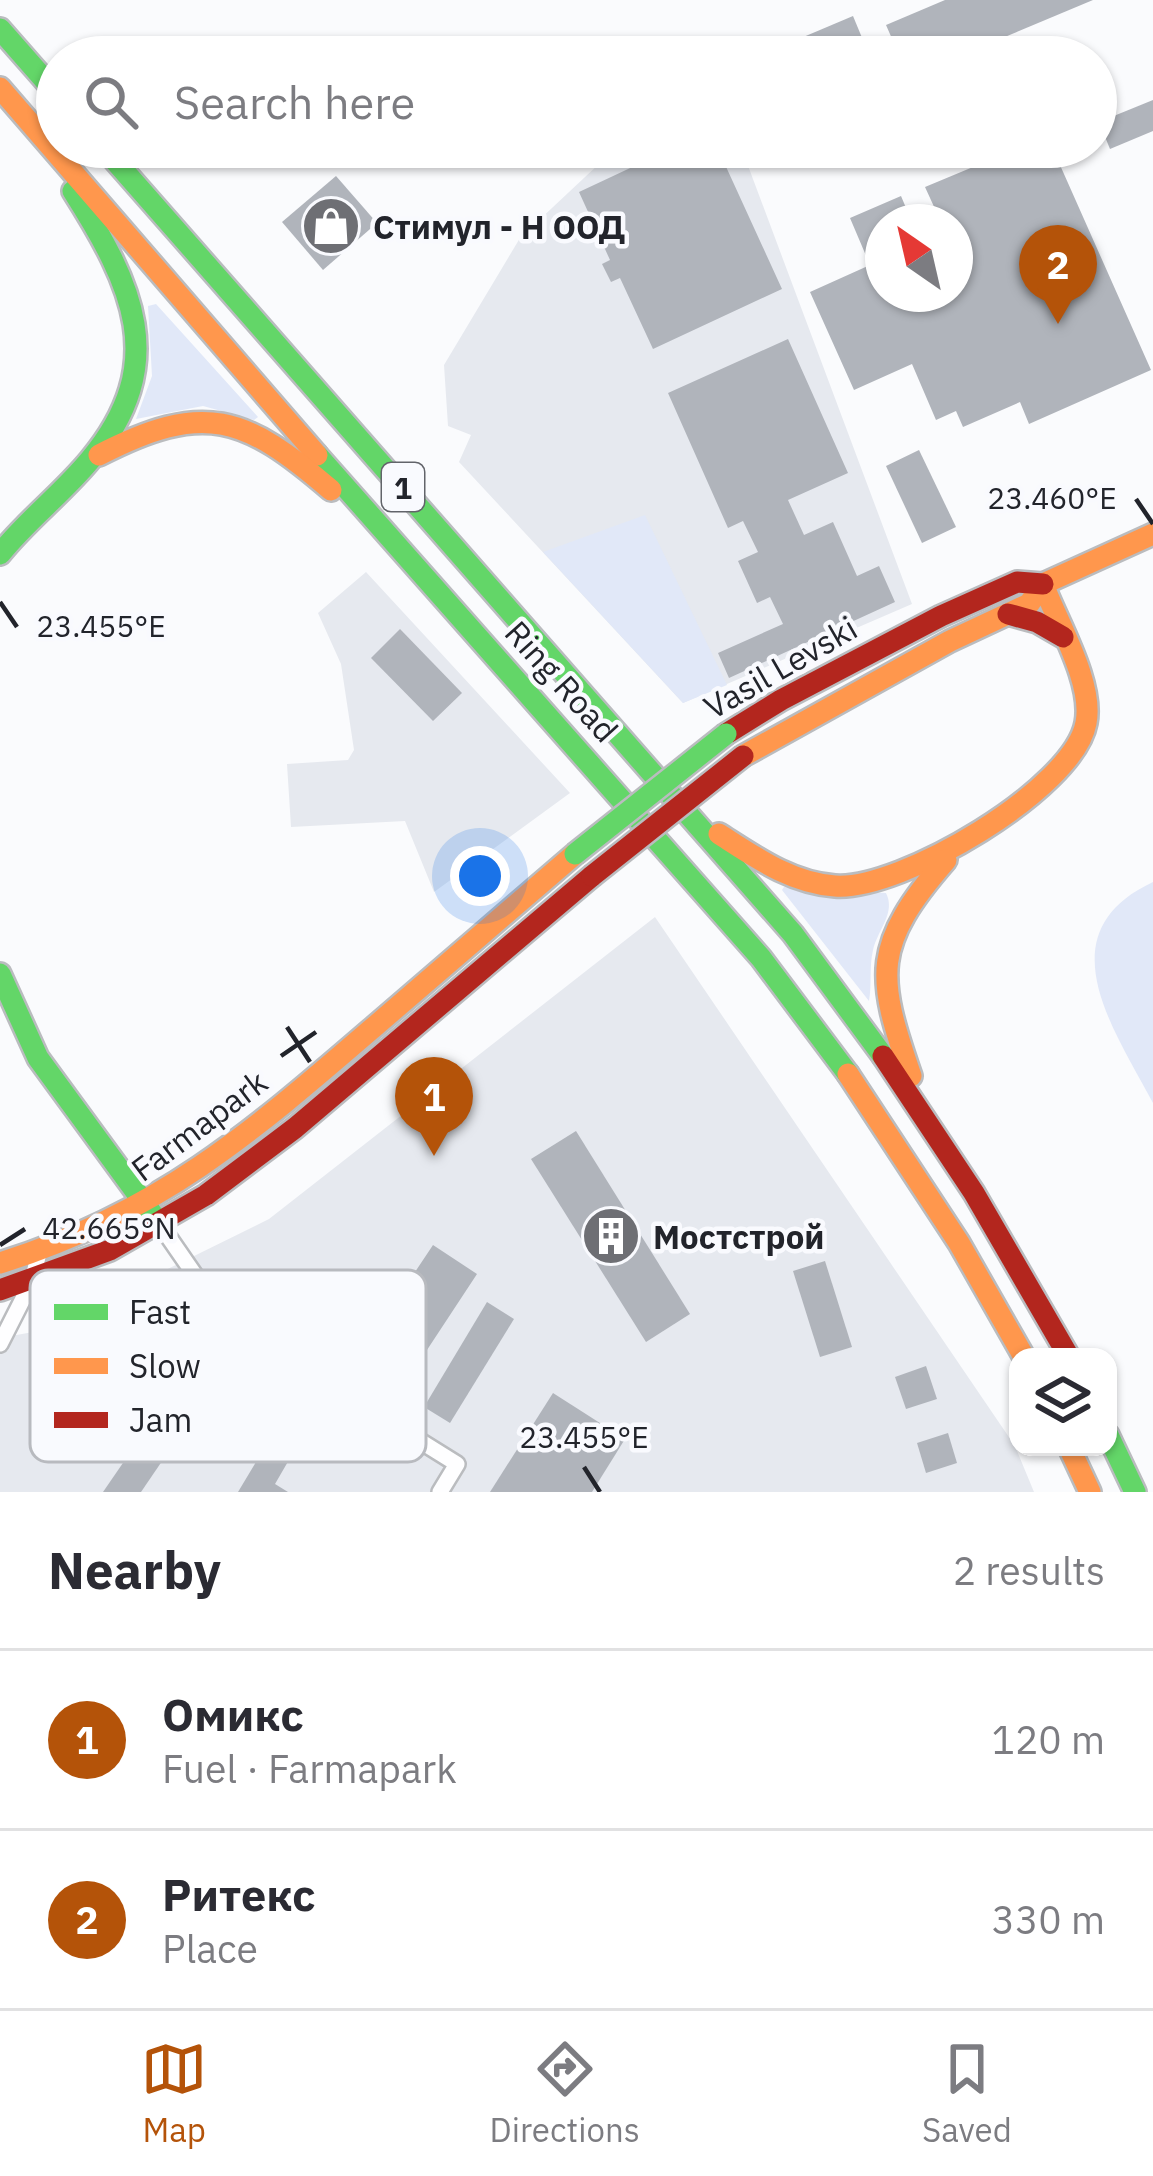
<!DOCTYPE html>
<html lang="en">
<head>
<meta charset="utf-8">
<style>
	:root { --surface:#fff; --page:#f2f2f3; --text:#2b2b33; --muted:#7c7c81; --line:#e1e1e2; --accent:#b45309 }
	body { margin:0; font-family:"IBM Plex Sans",sans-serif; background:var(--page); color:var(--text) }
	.controls { position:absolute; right:36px; bottom:36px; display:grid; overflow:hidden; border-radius:24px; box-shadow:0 3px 9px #0004 }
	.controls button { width:108px; height:108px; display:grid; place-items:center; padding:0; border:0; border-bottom:3px solid var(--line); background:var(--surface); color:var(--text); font:60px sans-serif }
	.compass { position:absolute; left:865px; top:204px; width:108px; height:108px; border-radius:50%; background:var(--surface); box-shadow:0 3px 9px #0004; rotate:326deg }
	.you { position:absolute; left:480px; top:876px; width:42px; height:42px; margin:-30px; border:9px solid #fff; border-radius:50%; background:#1a73e8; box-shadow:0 0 0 18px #1a73e833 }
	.badge { display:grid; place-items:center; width:78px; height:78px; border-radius:50%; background:var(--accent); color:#fff; font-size:39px; font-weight:700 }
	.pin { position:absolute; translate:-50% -99px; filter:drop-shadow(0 3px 6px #0008) }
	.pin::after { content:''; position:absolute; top:63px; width:42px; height:36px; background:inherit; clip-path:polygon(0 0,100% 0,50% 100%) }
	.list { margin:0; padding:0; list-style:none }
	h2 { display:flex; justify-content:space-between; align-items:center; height:156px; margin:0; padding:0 48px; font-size:51px }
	h2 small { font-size:39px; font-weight:400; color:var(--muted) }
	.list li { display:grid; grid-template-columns:78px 1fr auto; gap:36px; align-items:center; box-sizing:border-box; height:180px; padding:0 48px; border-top:3px solid var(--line) }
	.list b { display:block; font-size:45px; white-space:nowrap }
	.list p { margin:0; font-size:39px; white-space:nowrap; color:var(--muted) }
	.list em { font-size:39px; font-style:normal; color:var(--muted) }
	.icon { flex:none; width:66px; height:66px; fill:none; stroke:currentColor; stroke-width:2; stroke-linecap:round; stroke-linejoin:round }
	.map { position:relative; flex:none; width:1153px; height:1492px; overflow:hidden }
	.search { position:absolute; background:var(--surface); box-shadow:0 3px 9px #0004; left:36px; right:36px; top:36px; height:132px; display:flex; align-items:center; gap:30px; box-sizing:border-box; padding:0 42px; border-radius:66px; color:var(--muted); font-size:45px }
	.sheet { height:516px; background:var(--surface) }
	nav { display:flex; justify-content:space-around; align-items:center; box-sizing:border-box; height:168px; border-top:3px solid var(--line); background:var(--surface); font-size:33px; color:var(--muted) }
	nav a { display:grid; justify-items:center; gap:6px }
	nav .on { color:var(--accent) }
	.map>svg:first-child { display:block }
	.built { fill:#e6e9ef }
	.green { fill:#e1e8f8 }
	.building { fill:#b0b4bb }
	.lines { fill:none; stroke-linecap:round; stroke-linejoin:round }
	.street-casing { stroke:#babcbf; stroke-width:20 }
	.fast-casing { stroke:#babcbf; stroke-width:26 }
	.slow-casing { stroke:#babcbf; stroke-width:26 }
	.jam-casing { stroke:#babcbf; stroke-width:26 }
	.street { stroke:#fefeff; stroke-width:15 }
	.fast { stroke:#63d668; stroke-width:21 }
	.slow { stroke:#ff974d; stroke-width:21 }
	.jam { stroke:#b3261e; stroke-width:21 }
	.fast-bridge-casing { stroke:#babcbf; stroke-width:26; stroke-linecap:butt }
	.jam-bridge-casing { stroke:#babcbf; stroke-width:26; stroke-linecap:butt }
	.fast-bridge { stroke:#63d668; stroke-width:21 }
	.jam-bridge { stroke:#b3261e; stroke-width:21 }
	.ticks { fill:none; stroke:#22242b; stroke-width:4.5 }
	.labels { text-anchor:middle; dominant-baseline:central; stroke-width:9; stroke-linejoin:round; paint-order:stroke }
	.shield { fill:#f9fafe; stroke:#62646a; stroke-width:3 }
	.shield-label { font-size:30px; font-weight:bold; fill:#22242b }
	.poi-label { font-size:33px; font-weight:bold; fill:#22242b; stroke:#f9fafe; text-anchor:start }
	.street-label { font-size:33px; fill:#22242b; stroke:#f9fafe }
	.key { fill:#f9fafe; stroke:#b8babf; stroke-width:3 }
	.key-label { font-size:33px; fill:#22242b }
	.ticks-label { font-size:30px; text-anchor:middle; fill:#22242b; stroke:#f9fafe; stroke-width:9; stroke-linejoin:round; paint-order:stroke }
</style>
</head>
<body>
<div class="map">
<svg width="1153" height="1492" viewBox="0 0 1153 1492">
	<rect width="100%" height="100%" fill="#fafbfd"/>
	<!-- built -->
	<g class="built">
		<path d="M 617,147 L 741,147 L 912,604 L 683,703 L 459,462 L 471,435 L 448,426 L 444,365 L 520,238 Z"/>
		<path d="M 366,572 L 570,793 L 434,892 L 405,821 L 291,827 L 287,764 L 348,760 L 354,750 L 341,664 L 318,613 Z"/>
		<path d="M 655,917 L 1015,1446 L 1034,1492 L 0,1492 L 0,1338 L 44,1330 L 269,1219 Z"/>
	</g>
	<!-- green -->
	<g class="green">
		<path d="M 156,304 L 258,417 L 254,420 L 203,406 L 136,419 L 152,376 L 148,306 Z"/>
		<path d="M 645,515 L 727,685 L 683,703 L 543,552 Z"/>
		<path d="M 1153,882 L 1153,1103 C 1114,1029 1044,933 1153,882 Z"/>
		<path d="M 784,887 L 886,893 C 896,913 878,929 873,950 C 869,967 872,985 869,1001 L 782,890 Z"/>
	</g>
	<!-- building -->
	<g class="building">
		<path d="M 945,0 L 1093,0 L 957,57 L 900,57 L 886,25 Z"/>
		<path d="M 853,16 L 870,57 L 756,57 Z"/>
		<path d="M 1153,100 L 1153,131 L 1110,149 L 1099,122 Z"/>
		<path d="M 675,147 L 717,147 L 782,289 L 653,349 L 620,278 L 611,282 L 602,264 L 610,260 L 579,192 Z"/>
		<path d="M 1021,147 L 1052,147 L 1151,370 L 1029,424 L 1020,402 L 963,427 L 956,411 L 936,420 L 912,364 L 854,390 L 810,292 L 870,265 L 850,218 L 901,196 L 912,222 L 883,222 L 883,294 L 955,294 L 955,283 L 967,278 L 955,253 L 955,222 L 941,222 L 925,187 Z"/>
		<path d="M 336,176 L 377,223 L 323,270 L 282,222 Z"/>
		<path d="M 788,339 L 848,473 L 788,500 L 804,535 L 833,522 L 857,576 L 879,566 L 895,602 L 729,678 L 718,653 L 783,624 L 770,597 L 757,603 L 738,561 L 758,552 L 743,521 L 728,528 L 668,393 Z"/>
		<path d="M 919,450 L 956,527 L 922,543 L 886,466 Z"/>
		<path d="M 400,629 L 462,693 L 433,721 L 371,658 Z"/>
		<path d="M 576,1131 L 690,1314 L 646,1342 L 531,1159 Z"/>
		<path d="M 433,1245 L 477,1274 L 398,1394 L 273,1312 L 266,1324 L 235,1305 L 249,1284 L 263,1293 L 270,1282 L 369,1341 Z"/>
		<path d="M 825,1261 L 852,1347 L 820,1357 L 793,1271 Z"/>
		<path d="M 487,1302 L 514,1319 L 450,1423 L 424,1407 Z"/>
		<path d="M 926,1366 L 937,1399 L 906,1409 L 895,1377 Z"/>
		<path d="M 178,1383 L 203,1401 L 141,1492 L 103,1492 Z"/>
		<path d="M 553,1393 L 625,1439 L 592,1492 L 490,1492 Z"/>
		<path d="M 292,1402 L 315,1415 L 275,1484 L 288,1492 L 238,1492 Z"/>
		<path d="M 948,1433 L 957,1463 L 926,1473 L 917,1443 Z"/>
	</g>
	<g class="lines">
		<defs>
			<g id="street">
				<path d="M 161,1226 L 226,1320 L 457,1464 L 440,1492"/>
				<path d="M 0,1344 L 32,1281 L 39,1253"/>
			</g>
			<g id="fast">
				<path d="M 0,29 L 57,94"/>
				<path d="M 103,147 L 793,934 L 883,1056"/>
				<path d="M 317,455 L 761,958 L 848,1074"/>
				<path d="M 0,554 C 27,520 62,494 90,460 C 171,363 132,284 73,191"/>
				<path d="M 0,974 L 38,1058 L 161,1226"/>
				<path d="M 1108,1435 L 1135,1492"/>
			</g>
			<g id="slow">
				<path d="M 0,88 L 317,455"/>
				<path d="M 99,455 C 204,401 244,415 331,490"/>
				<path d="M 743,756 L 950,641 L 1029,604 L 1043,584 L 1153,534"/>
				<path d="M 719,834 C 755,857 791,883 835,886 C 900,891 1074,789 1086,723 C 1094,683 1057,622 1043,584"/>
				<path d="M 848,1074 L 959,1243 L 1024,1357"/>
				<path d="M 911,1076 C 876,975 872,945 946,860"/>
				<path d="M 0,1263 C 159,1213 251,1133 374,1027 C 441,969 508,912 575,854"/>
				<path d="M 1069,1447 L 1090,1492"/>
			</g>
			<g id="jam">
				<path d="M 1008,614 L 1037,622 L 1063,637"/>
				<path d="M 726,734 L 781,700 L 941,616 L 1017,582 L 1043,584"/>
				<path d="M 883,1056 L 974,1193 L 1069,1357"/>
				<path d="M 0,1290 L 110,1250 L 206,1195 L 295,1128 L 592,876"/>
			</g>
		</defs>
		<!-- street casing -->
		<use href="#street" class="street-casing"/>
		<!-- fast casing -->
		<use href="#fast" class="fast-casing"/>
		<!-- slow casing -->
		<use href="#slow" class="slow-casing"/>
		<!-- jam casing -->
		<use href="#jam" class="jam-casing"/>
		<!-- street -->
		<use href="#street" class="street"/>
		<!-- fast -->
		<use href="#fast" class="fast"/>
		<!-- slow -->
		<use href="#slow" class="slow"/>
		<!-- jam -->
		<use href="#jam" class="jam"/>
		<defs>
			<path id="fast-bridge" d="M 575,854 L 726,734"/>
			<path id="jam-bridge" d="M 592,876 L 743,756"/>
		</defs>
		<!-- fast-bridge casing -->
		<use href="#fast-bridge" class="fast-bridge-casing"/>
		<!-- jam-bridge casing -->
		<use href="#jam-bridge" class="jam-bridge-casing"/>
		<!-- fast-bridge -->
		<use href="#fast-bridge" class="fast-bridge"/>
		<!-- jam-bridge -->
		<use href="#jam-bridge" class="jam-bridge"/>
	</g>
	<!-- ticks -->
	<path class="ticks" d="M 1136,499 L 1153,524M 0,602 L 17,627M 287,1027 L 310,1062M 281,1056 L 316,1032M 0,1245 L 25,1229M 584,1467 L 600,1492"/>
	<!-- icons -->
	<defs>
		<symbol id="shop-disc" viewBox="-11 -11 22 22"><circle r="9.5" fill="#6e6f74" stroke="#f9fafe"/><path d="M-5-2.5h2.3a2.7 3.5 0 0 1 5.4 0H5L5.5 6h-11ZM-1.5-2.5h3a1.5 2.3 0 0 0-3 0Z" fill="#fff"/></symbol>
		<symbol id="building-disc" viewBox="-11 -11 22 22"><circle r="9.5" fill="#6e6f74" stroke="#f9fafe"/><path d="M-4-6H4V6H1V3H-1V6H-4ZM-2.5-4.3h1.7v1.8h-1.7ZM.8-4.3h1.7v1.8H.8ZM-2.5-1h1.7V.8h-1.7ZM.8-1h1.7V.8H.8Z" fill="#fff"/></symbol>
	</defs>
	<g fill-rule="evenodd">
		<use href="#shop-disc" x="298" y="193" width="66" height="66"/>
		<use href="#building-disc" x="578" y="1203" width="66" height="66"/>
	</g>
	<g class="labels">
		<!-- shield labels -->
		<rect class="shield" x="382" y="463" width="42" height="48" rx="9"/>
		<g class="shield-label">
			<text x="403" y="487">1</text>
		</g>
		<!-- poi labels -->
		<g class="poi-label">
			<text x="373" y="226">Стимул - Н ООД</text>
			<text x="653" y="1236">Мостстрой</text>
		</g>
		<!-- street labels -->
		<g class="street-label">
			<text transform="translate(780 667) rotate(-30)">Vasil Levski</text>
			<text transform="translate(562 681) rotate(48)">Ring Road</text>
			<text transform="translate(199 1125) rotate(-37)">Farmapark</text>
		</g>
	</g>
	<!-- legend -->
	<rect x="30" y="1270" width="396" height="192" rx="18" class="key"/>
	<rect x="54" y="1304" width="54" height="16" fill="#63d668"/>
	<rect x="54" y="1358" width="54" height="16" fill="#ff974d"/>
	<rect x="54" y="1412" width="54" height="16" fill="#b3261e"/>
	<g class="key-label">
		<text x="129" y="1324">Fast</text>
		<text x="129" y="1378">Slow</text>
		<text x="129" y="1432">Jam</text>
	</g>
	<g class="ticks-label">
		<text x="1052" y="509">23.460°E</text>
		<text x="101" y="637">23.455°E</text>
		<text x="109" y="1239">42.665°N</text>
		<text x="584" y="1448">23.455°E</text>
	</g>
</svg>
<div class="controls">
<button><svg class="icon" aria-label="layers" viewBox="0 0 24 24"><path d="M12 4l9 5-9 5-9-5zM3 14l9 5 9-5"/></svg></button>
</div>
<svg class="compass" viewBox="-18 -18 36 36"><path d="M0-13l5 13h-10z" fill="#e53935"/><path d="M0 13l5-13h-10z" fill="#7c7c81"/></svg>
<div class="you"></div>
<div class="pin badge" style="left:434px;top:1156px">1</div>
<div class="pin badge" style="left:1058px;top:324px">2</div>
<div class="search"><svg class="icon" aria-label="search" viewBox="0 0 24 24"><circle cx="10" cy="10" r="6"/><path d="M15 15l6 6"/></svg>Search here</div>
</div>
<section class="sheet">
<h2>Nearby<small>2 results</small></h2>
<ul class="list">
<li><span class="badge">1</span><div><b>Омикс</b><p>Fuel · Farmapark</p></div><em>120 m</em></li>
<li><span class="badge">2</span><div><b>Ритекс</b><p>Place</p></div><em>330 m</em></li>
</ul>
</section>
<nav>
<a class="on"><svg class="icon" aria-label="map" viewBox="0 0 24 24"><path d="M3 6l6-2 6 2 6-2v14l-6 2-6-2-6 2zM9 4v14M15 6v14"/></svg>Map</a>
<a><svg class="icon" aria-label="directions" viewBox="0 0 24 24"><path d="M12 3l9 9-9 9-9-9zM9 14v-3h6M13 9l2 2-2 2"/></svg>Directions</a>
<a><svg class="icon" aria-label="saved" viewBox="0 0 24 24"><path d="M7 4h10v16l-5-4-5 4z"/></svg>Saved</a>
</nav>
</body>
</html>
